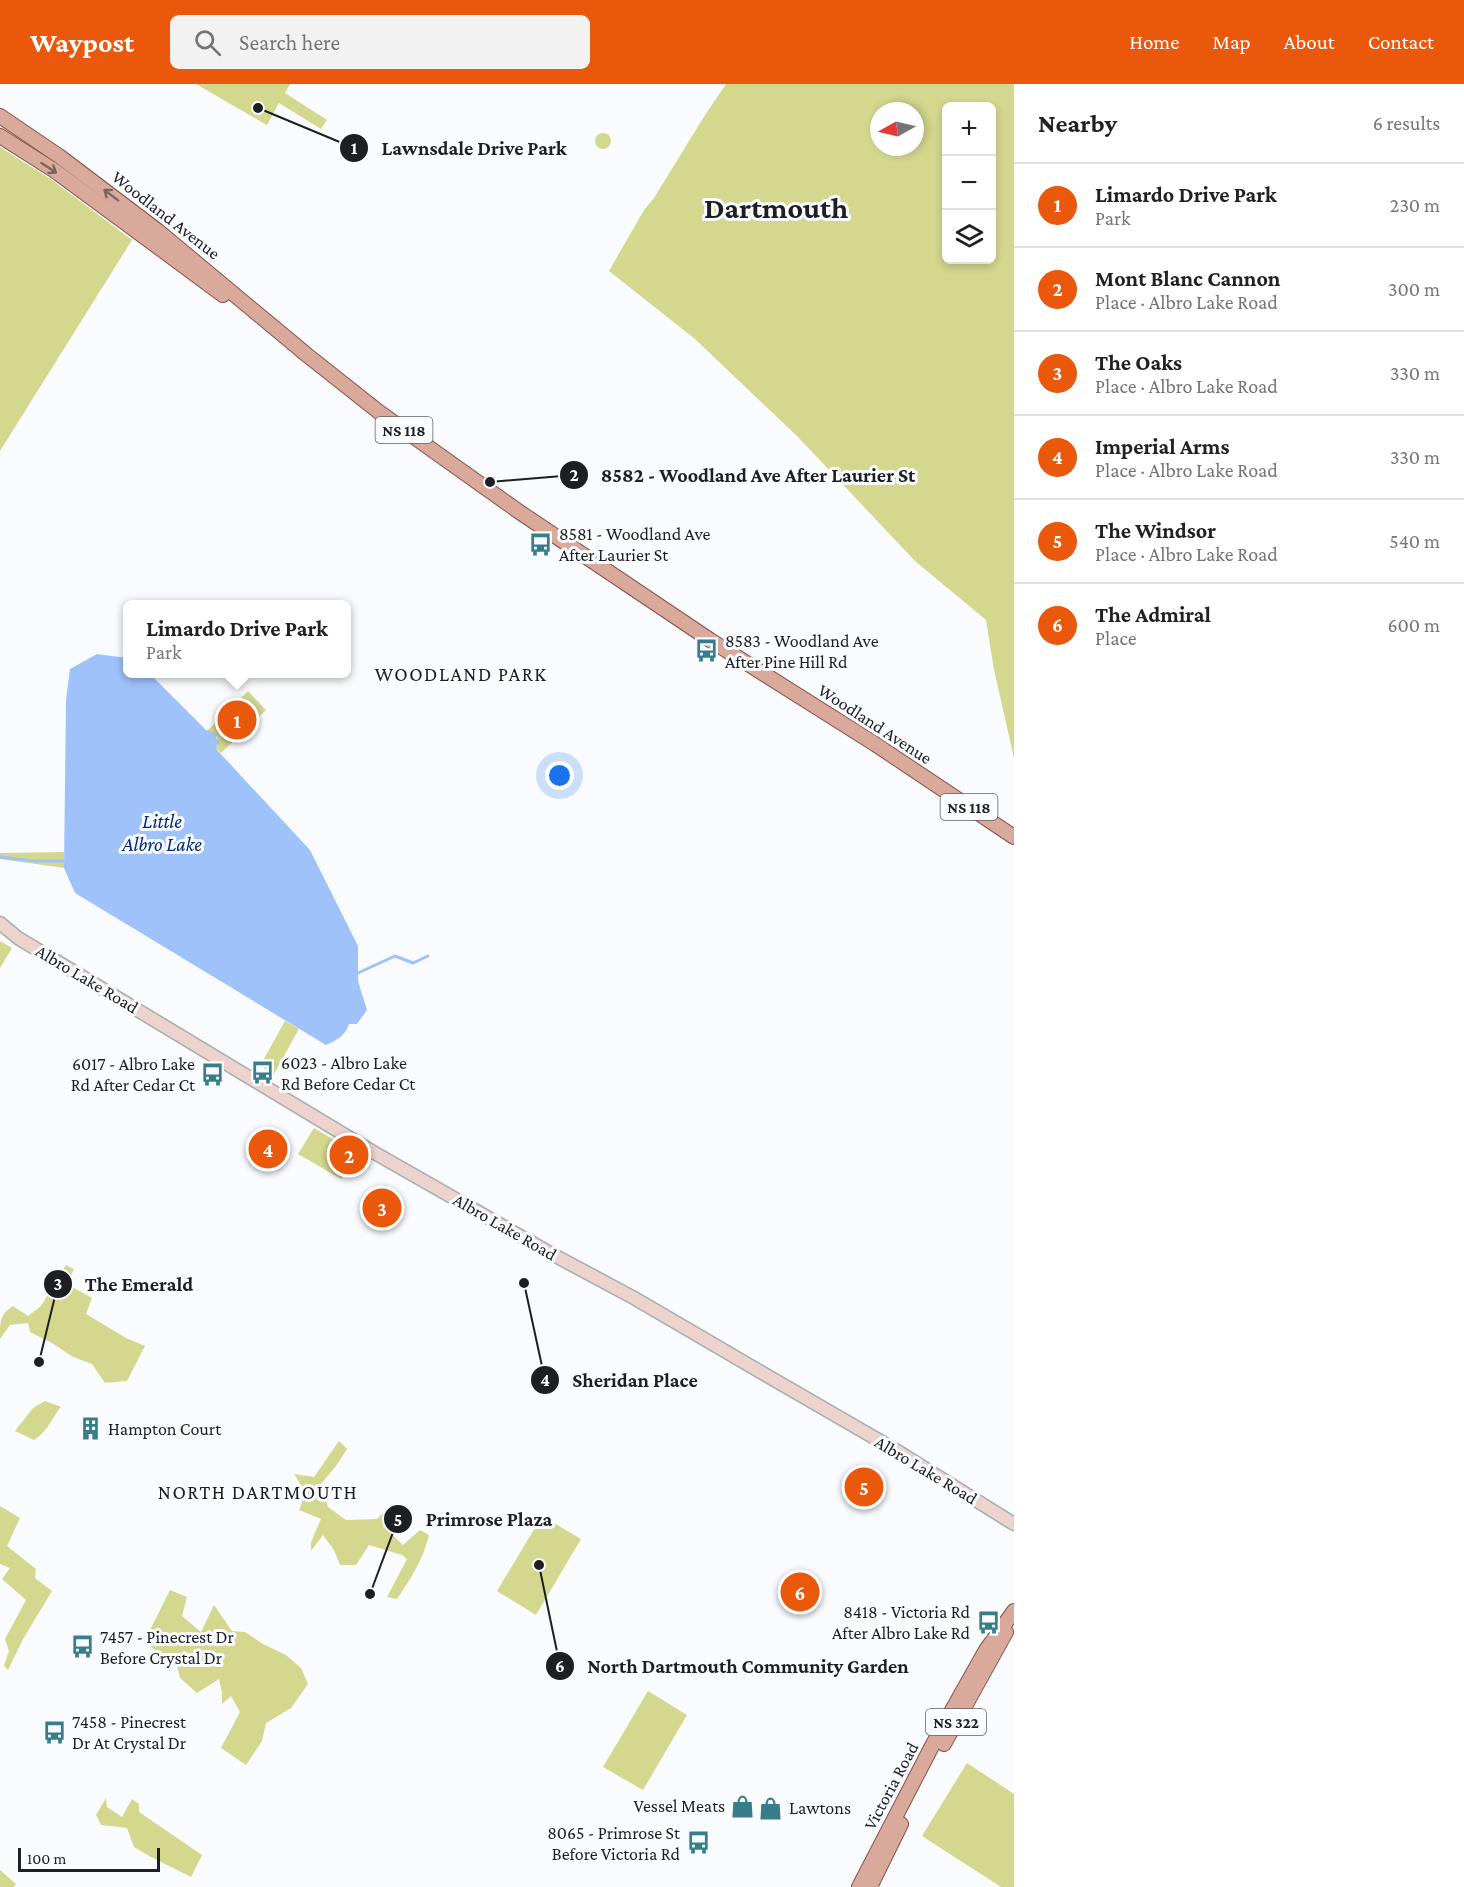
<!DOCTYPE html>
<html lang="en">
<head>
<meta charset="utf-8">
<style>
	:root { --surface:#fff; --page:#f2f2f2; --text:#202124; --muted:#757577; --line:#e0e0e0; --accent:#ea580c }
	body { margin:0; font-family:"Crimson Pro",serif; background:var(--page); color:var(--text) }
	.controls { position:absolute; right:18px; top:18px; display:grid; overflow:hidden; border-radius:9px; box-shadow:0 3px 9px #0003 }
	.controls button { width:54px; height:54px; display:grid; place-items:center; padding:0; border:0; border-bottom:2px solid var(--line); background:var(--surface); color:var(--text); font:30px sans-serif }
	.compass { position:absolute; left:870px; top:18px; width:54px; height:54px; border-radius:50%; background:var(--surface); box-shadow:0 3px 9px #0003; rotate:262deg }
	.scale { position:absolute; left:18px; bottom:15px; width:142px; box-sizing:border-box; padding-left:6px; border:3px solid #1d1f22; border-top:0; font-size:16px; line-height:21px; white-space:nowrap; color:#1d1f22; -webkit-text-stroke:4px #f9fbfe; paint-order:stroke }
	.you { position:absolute; left:560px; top:692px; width:21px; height:21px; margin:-15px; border:4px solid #fff; border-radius:50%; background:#1a73e8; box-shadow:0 0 0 9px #1a73e833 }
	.badge { display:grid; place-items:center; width:39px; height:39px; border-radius:50%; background:var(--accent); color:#fff; font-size:20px; font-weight:700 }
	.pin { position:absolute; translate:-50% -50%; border:3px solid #fff; box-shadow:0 2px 6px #0006 }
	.popup { position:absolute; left:123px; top:516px; width:228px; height:78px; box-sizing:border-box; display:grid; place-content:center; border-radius:9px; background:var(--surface); filter:drop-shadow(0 2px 4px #0005); font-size:20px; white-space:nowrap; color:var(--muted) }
	.popup b { font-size:22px; color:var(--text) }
	.popup::after { content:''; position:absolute; left:50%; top:100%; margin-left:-12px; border:12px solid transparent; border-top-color:var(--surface) }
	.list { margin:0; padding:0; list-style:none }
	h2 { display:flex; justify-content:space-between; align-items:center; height:78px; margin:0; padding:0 24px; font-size:26px }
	h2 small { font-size:20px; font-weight:400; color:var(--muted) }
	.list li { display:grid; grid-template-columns:39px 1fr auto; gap:18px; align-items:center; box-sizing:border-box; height:84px; padding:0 24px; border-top:2px solid var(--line) }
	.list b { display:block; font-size:22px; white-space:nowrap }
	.list p { margin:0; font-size:20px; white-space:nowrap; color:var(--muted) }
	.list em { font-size:20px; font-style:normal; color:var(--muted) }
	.icon { flex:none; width:33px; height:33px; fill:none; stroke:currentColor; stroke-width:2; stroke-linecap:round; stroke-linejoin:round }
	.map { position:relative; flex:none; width:1014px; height:1803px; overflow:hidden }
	header { display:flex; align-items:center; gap:36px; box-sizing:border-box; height:84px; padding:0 30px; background:var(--accent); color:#fff }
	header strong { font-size:28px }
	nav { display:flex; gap:33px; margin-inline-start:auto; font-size:21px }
	.search { width:420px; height:54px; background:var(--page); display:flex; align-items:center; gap:15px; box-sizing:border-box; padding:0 21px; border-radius:9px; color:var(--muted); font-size:22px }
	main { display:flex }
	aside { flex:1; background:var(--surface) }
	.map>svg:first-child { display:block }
	.green { fill:#d4d78e; fill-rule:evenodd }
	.water { fill:#a0c2fa }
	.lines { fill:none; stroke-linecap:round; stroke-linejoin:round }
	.stream { stroke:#a0c2fa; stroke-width:3 }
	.secondary-casing { stroke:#a7acb2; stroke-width:15 }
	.primary-casing { stroke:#865346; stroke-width:16 }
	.secondary { stroke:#ecd4cd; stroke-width:12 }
	.primary { stroke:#d9a99b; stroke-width:14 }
	.oneway { stroke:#7b645e }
	.labels { text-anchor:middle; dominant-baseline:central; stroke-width:6; stroke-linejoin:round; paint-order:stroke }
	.shield { fill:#f9fbfe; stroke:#5f6164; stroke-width:1.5 }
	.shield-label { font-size:16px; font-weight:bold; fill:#1d1f22 }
	.street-label { font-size:18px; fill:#1d1f22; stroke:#f9fbfe }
	.poi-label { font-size:18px; fill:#1d1f22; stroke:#f9fbfe; text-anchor:start }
	.neighbourhood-label { font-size:20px; letter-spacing:1.5px; fill:#1d1f22; stroke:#f9fbfe }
	.water-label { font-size:20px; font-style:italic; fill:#002b79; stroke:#f9fbfe }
	.town-label { font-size:30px; font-weight:bold; fill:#1d1f22; stroke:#f9fbfe }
	.leader { fill:none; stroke:#1d1f22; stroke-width:2 }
	.callout-dot { fill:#1d1f22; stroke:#f9fbfe; stroke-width:2 }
	.mark-label { font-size:18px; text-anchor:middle; font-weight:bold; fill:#fff }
	.callout-label { font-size:20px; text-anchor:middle; font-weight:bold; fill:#1d1f22; stroke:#f9fbfe; stroke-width:6; stroke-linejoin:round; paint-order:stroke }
</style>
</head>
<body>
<header>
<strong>Waypost</strong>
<div class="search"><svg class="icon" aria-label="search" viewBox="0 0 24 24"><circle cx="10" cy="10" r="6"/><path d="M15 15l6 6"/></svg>Search here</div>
<nav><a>Home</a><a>Map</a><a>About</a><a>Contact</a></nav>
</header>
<main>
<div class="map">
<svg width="1014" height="1803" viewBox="0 0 1014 1803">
	<rect width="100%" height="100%" fill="#f9fbfe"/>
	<!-- green -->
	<g class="green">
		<path d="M 196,0 L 290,0 L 285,9 L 327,36 L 321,45 L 279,19 L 267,41 Z"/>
		<path d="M 726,0 L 1014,0 L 1014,674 L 994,586 L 986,536 L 915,477 L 798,353 L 695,255 L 609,187 L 644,126 L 654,114 L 705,31 ZM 946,22 L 992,22 L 992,176 L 946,176 ZM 879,27 L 915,27 L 915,63 L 879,63 Z"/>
		<circle cx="603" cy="57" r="8"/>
		<path d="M 0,63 L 52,96 L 132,156 L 0,367 Z"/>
		<path d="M 248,607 L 266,626 L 221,669 L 216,664 L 217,652 L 207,647 Z"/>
		<path d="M 64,768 L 64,784 L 0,775 L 0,769 Z"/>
		<path d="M 0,857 L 12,864 L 0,884 Z"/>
		<path d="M 285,937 L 299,945 L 274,990 L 260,982 Z"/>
		<path d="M 314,1044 L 357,1069 L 341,1095 L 298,1070 Z"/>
		<path d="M 66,1181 L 74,1185 L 67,1200 L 92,1214 L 86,1230 L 126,1254 L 145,1262 L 127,1297 L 105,1299 L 92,1280 L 73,1273 L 52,1259 L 30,1248 L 28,1239 L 10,1241 L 0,1255 C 0,1238 0,1230 13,1222 L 28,1232 L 41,1222 Z"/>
		<path d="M 45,1317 L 61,1323 C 51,1335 48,1347 34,1356 L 15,1347 L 33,1324 Z"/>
		<path d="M 339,1357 L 347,1365 L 336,1382 L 321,1400 L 328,1423 L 346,1436 L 377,1435 L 387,1425 L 392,1429 L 383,1442 L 403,1461 L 420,1446 L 429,1451 C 424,1474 410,1496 397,1515 L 387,1513 L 407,1475 L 402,1471 L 369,1461 L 356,1481 L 340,1481 L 334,1466 L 323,1451 L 311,1467 L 311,1458 L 321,1435 L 299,1426 C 306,1412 303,1402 294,1390 L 314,1393 Z"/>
		<path d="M 0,1422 L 20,1434 L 7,1462 L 36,1485 L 35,1494 L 52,1507 L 23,1555 L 8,1586 L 4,1582 L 9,1567 L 5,1555 L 26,1516 L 2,1495 L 10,1484 L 0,1480 Z"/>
		<path d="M 542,1432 L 581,1455 L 536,1531 L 497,1507 Z"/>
		<path d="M 170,1506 L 187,1513 L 182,1532 L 201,1548 L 214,1521 L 232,1547 L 245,1548 L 263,1560 L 286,1571 L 301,1584 L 308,1600 L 291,1624 L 266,1639 L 262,1657 L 246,1681 L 221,1664 L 240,1628 L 231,1612 L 222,1620 L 222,1609 L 219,1595 L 197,1609 L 180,1594 L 177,1582 L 144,1558 Z"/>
		<path d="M 648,1607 L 687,1631 L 643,1706 L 603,1683 Z"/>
		<path d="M 967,1679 L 1014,1710 L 1014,1803 L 1001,1803 L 922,1752 Z"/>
		<path d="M 106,1714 L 107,1723 L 122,1733 L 132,1715 L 139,1720 L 139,1728 L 202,1771 L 191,1793 L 151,1773 L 134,1763 L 127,1744 L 101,1741 L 96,1731 Z"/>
		<path d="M 0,1786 L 16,1800 L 14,1803 L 0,1803 Z"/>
	</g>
	<!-- water -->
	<path class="water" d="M 97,570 L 127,574 L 128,590 L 150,590 L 206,646 L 210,647 L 217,651 L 216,654 L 220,659 L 216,662 L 217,666 L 310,766 L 358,862 L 358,897 L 367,926 L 357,940 L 349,940 C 345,952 337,956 326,961 L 75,809 L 64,784 L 66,616 L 70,585 Z"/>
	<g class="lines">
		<!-- stream -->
		<g class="stream">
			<path d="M 0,773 L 35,777 L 64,777"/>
			<path d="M 358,889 L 395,872 L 413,879 L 428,872"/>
		</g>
		<defs>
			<path id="secondary" d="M 0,839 L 18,854 L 373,1068 L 550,1169 L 634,1214 L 759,1287 L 899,1368 L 1014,1440"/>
			<g id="primary">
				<path d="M 0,32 L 59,72 L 158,147 L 307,271 L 379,328 L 518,427 L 710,556 L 875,660 L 1014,753"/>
				<path d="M 0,52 L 55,87 L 223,211"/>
				<path d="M 944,1660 L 1006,1548"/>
				<path d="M 859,1803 L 932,1662 L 986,1566 L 1014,1527"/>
				<path d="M 870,1803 L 901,1740"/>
			</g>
		</defs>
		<!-- secondary casing -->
		<use href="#secondary" class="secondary-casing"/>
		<!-- primary casing -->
		<use href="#primary" class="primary-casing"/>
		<!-- secondary -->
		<use href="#secondary" class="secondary"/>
		<!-- primary -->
		<use href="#primary" class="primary"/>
	</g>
	<!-- one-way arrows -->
	<defs><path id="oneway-shaft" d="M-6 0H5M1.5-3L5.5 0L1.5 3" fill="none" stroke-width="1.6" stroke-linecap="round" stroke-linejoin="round" transform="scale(1.5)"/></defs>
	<g class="oneway">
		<use href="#oneway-shaft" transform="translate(49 84) rotate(33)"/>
		<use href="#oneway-shaft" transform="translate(111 111) rotate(-143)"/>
	</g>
	<!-- icons -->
	<defs>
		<symbol id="bus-bare" viewBox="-9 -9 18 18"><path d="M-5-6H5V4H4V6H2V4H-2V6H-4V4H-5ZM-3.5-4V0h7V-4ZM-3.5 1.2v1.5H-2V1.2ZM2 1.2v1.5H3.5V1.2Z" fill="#387e8a" stroke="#f9fbfe" stroke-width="2.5" paint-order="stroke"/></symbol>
		<symbol id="building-bare" viewBox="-9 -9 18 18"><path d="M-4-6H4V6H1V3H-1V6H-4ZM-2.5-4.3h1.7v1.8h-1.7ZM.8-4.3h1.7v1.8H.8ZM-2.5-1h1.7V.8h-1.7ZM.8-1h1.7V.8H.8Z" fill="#387e8a" stroke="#f9fbfe" stroke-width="2.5" paint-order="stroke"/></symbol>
		<symbol id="shop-bare" viewBox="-9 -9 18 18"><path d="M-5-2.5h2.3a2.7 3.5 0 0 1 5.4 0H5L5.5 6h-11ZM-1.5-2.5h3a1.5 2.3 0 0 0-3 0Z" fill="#387e8a" stroke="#f9fbfe" stroke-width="2.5" paint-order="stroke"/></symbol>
	</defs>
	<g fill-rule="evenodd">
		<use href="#bus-bare" x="524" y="444" width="33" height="33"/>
		<use href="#bus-bare" x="690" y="550" width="33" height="33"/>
		<use href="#bus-bare" x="246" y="972" width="33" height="33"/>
		<use href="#bus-bare" x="196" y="974" width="33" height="33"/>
		<use href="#building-bare" x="74" y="1328" width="33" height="33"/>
		<use href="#bus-bare" x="972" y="1522" width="33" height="33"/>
		<use href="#bus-bare" x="66" y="1546" width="33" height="33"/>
		<use href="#bus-bare" x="38" y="1632" width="33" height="33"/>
		<use href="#shop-bare" x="726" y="1706" width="33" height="33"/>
		<use href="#shop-bare" x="754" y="1708" width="33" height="33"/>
		<use href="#bus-bare" x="682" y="1742" width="33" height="33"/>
	</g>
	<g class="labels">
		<!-- shield labels -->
		<g class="shield">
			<rect x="375.5" y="333" width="57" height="26" rx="4.5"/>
			<rect x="940.5" y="710" width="57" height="26" rx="4.5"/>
			<rect x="926" y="1625" width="60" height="26" rx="4.5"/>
		</g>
		<g class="shield-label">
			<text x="404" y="346">NS 118</text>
			<text x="969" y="723">NS 118</text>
			<text x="956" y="1638">NS 322</text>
		</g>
		<!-- street labels -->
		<g class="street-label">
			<text transform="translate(166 131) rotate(38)">Woodland Avenue</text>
			<text transform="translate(875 640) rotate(33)">Woodland Avenue</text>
			<text transform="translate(87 895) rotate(31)">Albro Lake Road</text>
			<text transform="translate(505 1143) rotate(30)">Albro Lake Road</text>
			<text transform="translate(926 1386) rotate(31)">Albro Lake Road</text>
			<text transform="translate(891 1702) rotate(-62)">Victoria Road</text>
		</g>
		<!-- poi labels -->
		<g class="poi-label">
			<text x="559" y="450">8581 - Woodland Ave<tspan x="559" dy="21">After Laurier St</tspan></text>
			<text x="725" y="557">8583 - Woodland Ave<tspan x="725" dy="21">After Pine Hill Rd</tspan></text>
			<text x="281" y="979">6023 - Albro Lake<tspan x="281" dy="21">Rd Before Cedar Ct</tspan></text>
			<text x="195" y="980" text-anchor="end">6017 - Albro Lake<tspan x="195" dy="21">Rd After Cedar Ct</tspan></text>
			<text x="108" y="1345">Hampton Court</text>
			<text x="970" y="1528" text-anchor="end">8418 - Victoria Rd<tspan x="970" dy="21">After Albro Lake Rd</tspan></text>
			<text x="100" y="1553">7457 - Pinecrest Dr<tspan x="100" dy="21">Before Crystal Dr</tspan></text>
			<text x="72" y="1638">7458 - Pinecrest<tspan x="72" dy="21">Dr At Crystal Dr</tspan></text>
			<text x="725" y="1722" text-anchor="end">Vessel Meats</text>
			<text x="789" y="1724">Lawtons</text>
			<text x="680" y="1749" text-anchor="end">8065 - Primrose St<tspan x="680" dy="21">Before Victoria Rd</tspan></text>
		</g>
		<!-- neighbourhood labels -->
		<g class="neighbourhood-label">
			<text x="461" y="590">WOODLAND PARK</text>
			<text x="258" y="1408">NORTH DARTMOUTH</text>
		</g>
		<!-- water labels -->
		<g class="water-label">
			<text x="162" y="737">Little<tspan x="162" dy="23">Albro Lake</tspan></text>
		</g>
		<!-- town labels -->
		<g class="town-label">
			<text x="776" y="123">Dartmouth</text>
		</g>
	</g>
	<!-- callouts -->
	<path class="leader" d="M258 24L354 64M490 398L574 391M39 1278L58 1200M524 1199L545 1296M370 1510L398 1435M539 1481L560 1582"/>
	<g class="callout-dot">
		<circle cx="258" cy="24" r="6"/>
		<circle cx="490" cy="398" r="6"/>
		<circle cx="39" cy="1278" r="6"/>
		<circle cx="524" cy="1199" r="6"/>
		<circle cx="370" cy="1510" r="6"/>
		<circle cx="539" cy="1481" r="6"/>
		<circle cx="354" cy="64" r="15"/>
		<circle cx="574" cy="391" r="15"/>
		<circle cx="58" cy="1200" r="15"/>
		<circle cx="545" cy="1296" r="15"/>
		<circle cx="398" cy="1435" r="15"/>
		<circle cx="560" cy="1582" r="15"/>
	</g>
	<g class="mark-label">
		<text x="354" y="70">1</text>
		<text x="574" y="397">2</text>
		<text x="58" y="1206">3</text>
		<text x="545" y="1302">4</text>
		<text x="398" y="1442">5</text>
		<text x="560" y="1588">6</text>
	</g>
	<g class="callout-label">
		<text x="474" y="71">Lawnsdale Drive Park</text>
		<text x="758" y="398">8582 - Woodland Ave After Laurier St</text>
		<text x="139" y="1207">The Emerald</text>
		<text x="635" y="1303">Sheridan Place</text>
		<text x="489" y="1442">Primrose Plaza</text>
		<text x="748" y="1589">North Dartmouth Community Garden</text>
	</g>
</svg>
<div class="controls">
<button>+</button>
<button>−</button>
<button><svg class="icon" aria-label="layers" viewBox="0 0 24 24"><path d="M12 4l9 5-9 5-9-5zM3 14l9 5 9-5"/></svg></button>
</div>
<svg class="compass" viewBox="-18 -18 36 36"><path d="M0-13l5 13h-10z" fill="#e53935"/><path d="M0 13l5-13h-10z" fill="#757577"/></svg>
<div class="scale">100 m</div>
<div class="you"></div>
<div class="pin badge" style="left:237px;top:636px">1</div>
<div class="popup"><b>Limardo Drive Park</b>Park</div>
<div class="pin badge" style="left:349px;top:1071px">2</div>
<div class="pin badge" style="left:382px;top:1124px">3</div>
<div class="pin badge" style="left:268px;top:1065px">4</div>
<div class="pin badge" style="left:864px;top:1403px">5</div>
<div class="pin badge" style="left:800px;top:1508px">6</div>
</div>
<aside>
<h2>Nearby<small>6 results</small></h2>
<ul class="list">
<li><span class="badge">1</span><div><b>Limardo Drive Park</b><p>Park</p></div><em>230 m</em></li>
<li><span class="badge">2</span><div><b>Mont Blanc Cannon</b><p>Place · Albro Lake Road</p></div><em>300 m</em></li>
<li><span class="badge">3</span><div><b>The Oaks</b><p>Place · Albro Lake Road</p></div><em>330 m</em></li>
<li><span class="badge">4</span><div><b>Imperial Arms</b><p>Place · Albro Lake Road</p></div><em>330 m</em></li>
<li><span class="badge">5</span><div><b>The Windsor</b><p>Place · Albro Lake Road</p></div><em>540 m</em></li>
<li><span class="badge">6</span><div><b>The Admiral</b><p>Place</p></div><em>600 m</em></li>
</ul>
</aside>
</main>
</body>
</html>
